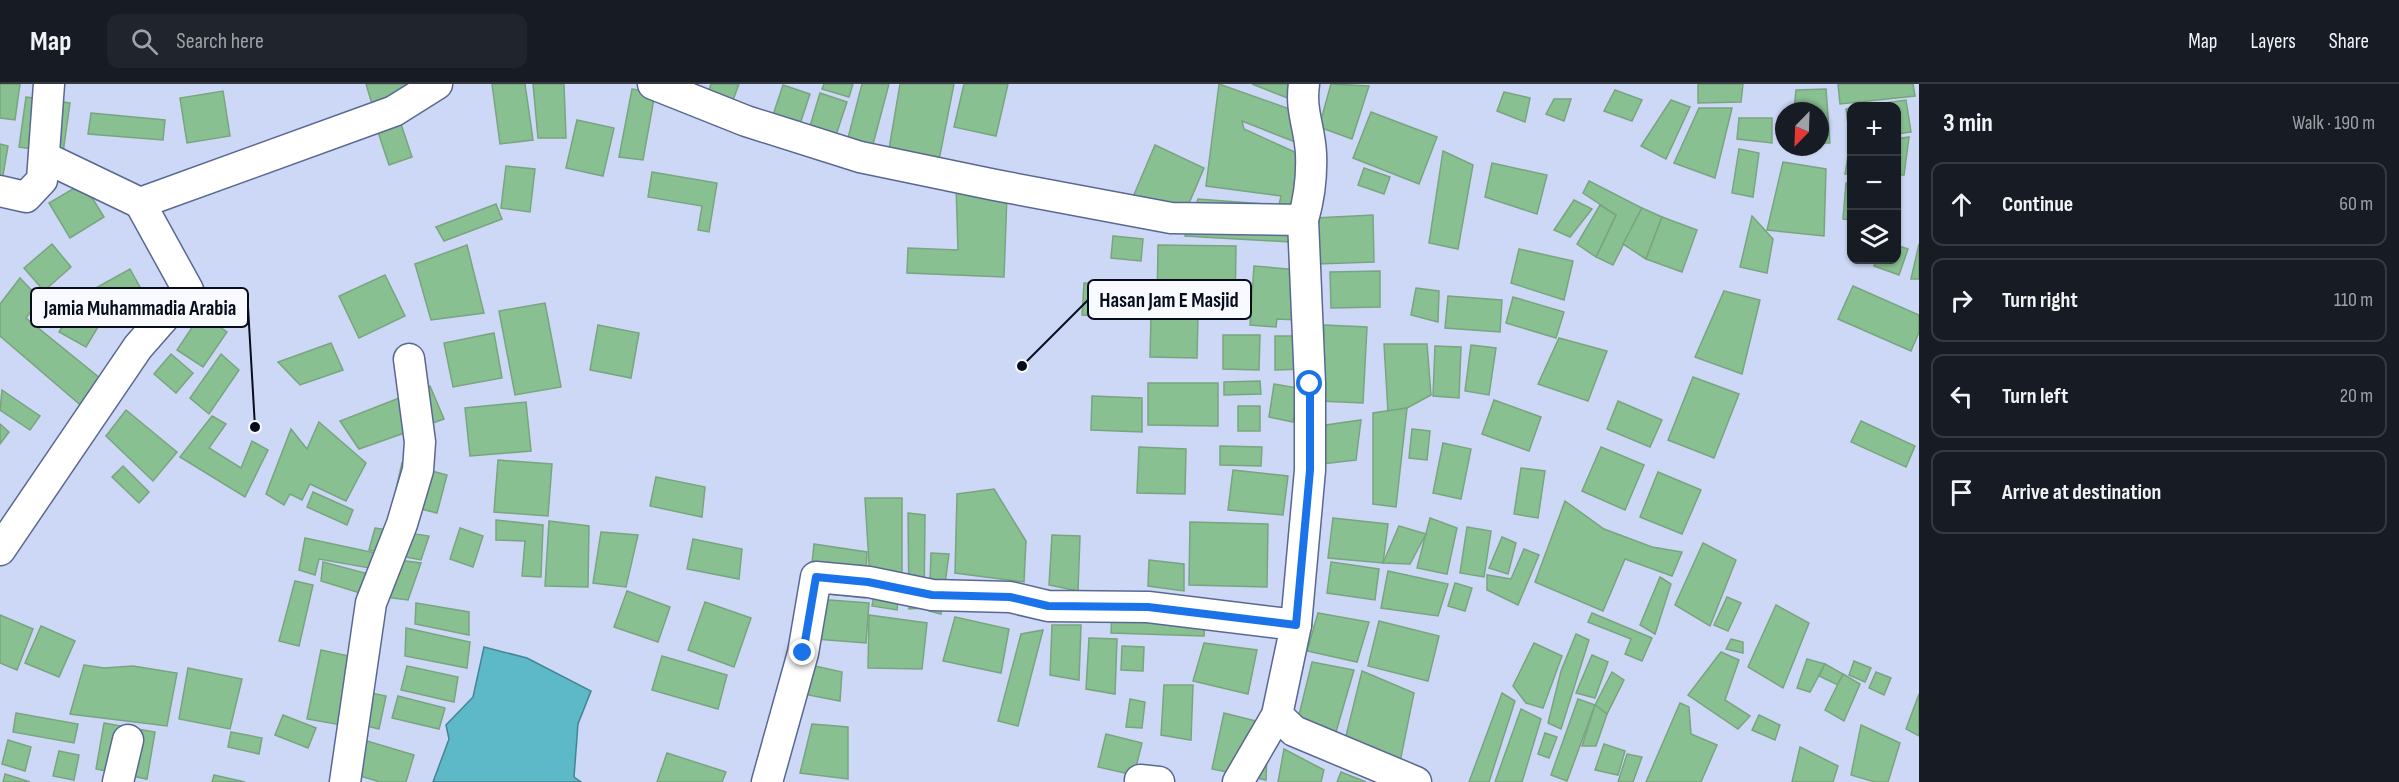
<!DOCTYPE html>
<html lang="en">
<head>
<meta charset="utf-8">
<style>
	:root { --surface:#171b24; --page:#20242c; --text:#f1f3f6; --muted:#9ea1a6; --line:#363941 }
	body { margin:0; font-family:"Sofia Sans Condensed",sans-serif; background:var(--page); color:var(--text) }
	.controls { position:absolute; right:18px; top:18px; display:grid; overflow:hidden; border-radius:12px; box-shadow:0 2px 4px #0004 }
	.controls button { width:54px; height:54px; display:grid; place-items:center; padding:0; border:0; border-bottom:2px solid var(--line); background:var(--surface); color:var(--text); font:30px sans-serif }
	.compass { position:absolute; left:1775px; top:18px; width:54px; height:54px; border-radius:50%; background:var(--surface); box-shadow:0 2px 4px #0004; rotate:203deg }
	.stop { position:absolute; width:18px; height:18px; margin:-14px; border:4px solid #1a73e8; border-radius:50%; background:#fff }
	.stop.end { background:#1a73e8; border-color:#fff; box-shadow:0 2px 6px #0008 }
	.list { margin:0; padding:0; list-style:none }
	h2 { display:flex; justify-content:space-between; align-items:center; height:78px; margin:0; padding:0 24px; font-size:26px }
	h2 small { font-size:20px; font-weight:400; color:var(--muted) }
	.list li { display:grid; grid-template-columns:39px 1fr auto; gap:18px; align-items:center; box-sizing:border-box; height:84px; margin:0 12px 12px; padding:0 12px; border:2px solid var(--line); border-radius:12px }
	.list b { display:block; font-size:22px; white-space:nowrap }
	.list em { font-size:20px; font-style:normal; color:var(--muted) }
	.icon { flex:none; width:33px; height:33px; fill:none; stroke:currentColor; stroke-width:2; stroke-linecap:round; stroke-linejoin:round }
	.map { position:relative; flex:none; width:1919px; height:698px; overflow:hidden }
	header { display:flex; align-items:center; gap:36px; box-sizing:border-box; height:84px; padding:0 30px; background:var(--surface); border-bottom:2px solid var(--line) }
	header strong { font-size:28px }
	nav { display:flex; gap:33px; margin-inline-start:auto; font-size:21px }
	.search { width:420px; height:54px; background:var(--page); display:flex; align-items:center; gap:15px; box-sizing:border-box; padding:0 21px; border-radius:12px; color:var(--muted); font-size:22px }
	main { display:flex }
	aside { flex:1; background:var(--surface) }
	.map>svg:first-child { display:block }
	.water { fill:#5db8c7; stroke:#448594; stroke-width:1.5 }
	.building { fill:#88c091; stroke:#79a480; stroke-width:1.5 }
	.lines { fill:none; stroke-linecap:round; stroke-linejoin:round }
	.minor-casing { stroke:#596893; stroke-width:33 }
	.minor { stroke:#fff; stroke-width:30 }
	.route { stroke:#1a73e8; stroke-width:8 }
	.leader { fill:none; stroke:#080d1e; stroke-width:2 }
	.callout-dot { fill:#080d1e; stroke:#f8faff; stroke-width:2 }
	.callout { fill:#f8faff; stroke:#080d1e; stroke-width:2 }
	.callout-label { font-size:21px; text-anchor:middle; font-weight:bold; fill:#080d1e }
</style>
</head>
<body>
<header>
<strong>Map</strong>
<div class="search"><svg class="icon" aria-label="search" viewBox="0 0 24 24"><circle cx="10" cy="10" r="6"/><path d="M15 15l6 6"/></svg>Search here</div>
<nav><a>Map</a><a>Layers</a><a>Share</a></nav>
</header>
<main>
<div class="map">
<svg width="1919" height="698" viewBox="0 0 1919 698">
	<rect width="100%" height="100%" fill="#cdd8f6"/>
	<!-- water -->
	<path class="water" d="M 484,563 L 527,574 L 591,607 L 578,640 L 574,693 L 581,698 L 433,698 L 449,655 L 446,641 L 473,613 Z"/>
	<!-- building -->
	<g class="building">
		<path d="M 0,0 L 20,0 L 15,36 L 0,34 Z"/>
		<path d="M 366,0 L 418,0 L 372,20 Z"/>
		<path d="M 492,0 L 525,0 L 533,56 L 500,60 Z"/>
		<path d="M 533,0 L 564,0 L 566,54 L 538,54 Z"/>
		<path d="M 711,0 L 739,0 L 730,24 L 706,15 Z"/>
		<path d="M 824,0 L 853,0 L 849,13 L 822,5 Z"/>
		<path d="M 862,0 L 889,0 L 872,64 L 847,58 Z"/>
		<path d="M 900,0 L 954,0 L 939,76 L 889,65 Z"/>
		<path d="M 964,0 L 1008,0 L 996,52 L 954,43 Z"/>
		<path d="M 1219,0 L 1301,29 L 1295,58 L 1242,37 L 1244,45 L 1299,70 L 1290,158 L 1185,152 L 1198,115 L 1279,121 L 1281,112 L 1206,102 Z"/>
		<path d="M 1252,0 L 1316,0 L 1308,22 Z"/>
		<path d="M 1331,0 L 1369,2 L 1352,55 L 1319,43 Z"/>
		<path d="M 1698,0 L 1743,0 L 1741,18 L 1698,19 Z"/>
		<path d="M 1838,0 L 1913,0 L 1915,12 L 1840,20 Z"/>
		<path d="M 783,1 L 810,10 L 796,52 L 769,43 Z"/>
		<path d="M 632,5 L 655,9 L 643,76 L 619,73 Z"/>
		<path d="M 1826,5 L 1830,59 L 1820,59 L 1820,27 L 1794,27 L 1796,6 Z"/>
		<path d="M 1615,6 L 1642,16 L 1632,37 L 1604,27 Z"/>
		<path d="M 223,7 L 230,52 L 187,59 L 180,14 Z"/>
		<path d="M 1504,8 L 1530,14 L 1525,38 L 1497,27 Z"/>
		<path d="M 820,9 L 847,18 L 833,60 L 807,52 Z"/>
		<path d="M 26,13 L 70,19 L 63,69 L 19,63 Z"/>
		<path d="M 1554,15 L 1571,15 L 1564,37 L 1546,30 Z"/>
		<path d="M 1671,16 L 1690,23 L 1666,75 L 1641,62 Z"/>
		<path d="M 1906,16 L 1911,48 L 1896,50 L 1896,22 L 1863,22 Z"/>
		<path d="M 1699,24 L 1732,24 L 1715,94 L 1674,79 Z"/>
		<path d="M 1852,24 L 1852,57 L 1850,57 L 1846,25 Z"/>
		<path d="M 1371,28 L 1437,53 L 1419,100 L 1353,74 Z"/>
		<path d="M 91,29 L 165,36 L 163,56 L 88,50 Z"/>
		<path d="M 1739,34 L 1772,34 L 1772,59 L 1737,55 Z"/>
		<path d="M 577,36 L 614,44 L 603,92 L 566,84 Z"/>
		<path d="M 401,40 L 412,73 L 389,81 L 378,48 Z"/>
		<path d="M 1909,53 L 1904,91 L 1896,91 L 1896,55 Z"/>
		<path d="M 0,60 L 8,62 L 0,109 Z"/>
		<path d="M 1850,60 L 1852,90 L 1845,90 Z"/>
		<path d="M 1155,61 L 1204,84 L 1178,145 L 1125,132 Z"/>
		<path d="M 1739,65 L 1759,69 L 1753,113 L 1732,109 Z"/>
		<path d="M 1443,67 L 1473,81 L 1458,165 L 1429,159 Z"/>
		<path d="M 1783,78 L 1826,85 L 1824,152 L 1767,146 Z"/>
		<path d="M 1492,79 L 1547,91 L 1537,130 L 1485,113 Z"/>
		<path d="M 506,82 L 535,85 L 530,128 L 501,124 Z"/>
		<path d="M 1364,84 L 1390,93 L 1384,110 L 1358,101 Z"/>
		<path d="M 652,88 L 717,99 L 709,148 L 698,146 L 702,122 L 648,113 Z"/>
		<path d="M 1589,97 L 1642,124 L 1613,181 L 1596,173 L 1616,131 L 1583,109 Z"/>
		<path d="M 83,99 L 104,133 L 70,154 L 49,119 Z"/>
		<path d="M 1846,99 L 1852,99 L 1852,136 L 1843,135 Z"/>
		<path d="M 956,100 L 1007,111 L 1004,193 L 907,189 L 908,164 L 958,166 Z"/>
		<path d="M 1574,116 L 1592,125 L 1570,153 L 1554,146 Z"/>
		<path d="M 496,120 L 502,135 L 444,157 L 436,143 Z"/>
		<path d="M 1600,121 L 1616,131 L 1596,173 L 1577,160 Z"/>
		<path d="M 1642,124 L 1662,133 L 1646,175 L 1623,160 Z"/>
		<path d="M 1373,131 L 1374,178 L 1317,180 L 1315,134 Z"/>
		<path d="M 1752,132 L 1773,155 L 1767,189 L 1740,183 Z"/>
		<path d="M 1662,133 L 1697,146 L 1682,188 L 1646,175 Z"/>
		<path d="M 1113,152 L 1143,155 L 1141,177 L 1111,174 Z"/>
		<path d="M 52,160 L 71,183 L 44,207 L 24,184 Z"/>
		<path d="M 1919,160 L 1919,195 L 1911,195 Z"/>
		<path d="M 467,161 L 484,229 L 431,236 L 415,180 Z"/>
		<path d="M 1158,161 L 1236,162 L 1235,225 L 1157,223 Z"/>
		<path d="M 1896,161 L 1908,165 L 1899,191 L 1874,182 L 1876,176 L 1896,176 Z"/>
		<path d="M 1519,165 L 1573,177 L 1564,216 L 1511,199 Z"/>
		<path d="M 1254,182 L 1300,186 L 1297,236 L 1277,235 L 1276,243 L 1250,241 Z"/>
		<path d="M 130,185 L 150,221 L 112,242 L 92,206 Z"/>
		<path d="M 1380,187 L 1380,223 L 1331,224 L 1330,188 Z"/>
		<path d="M 385,191 L 405,232 L 359,254 L 339,212 Z"/>
		<path d="M 20,194 L 40,215 L 26,234 L 101,295 L 84,324 L 0,252 L 0,220 Z"/>
		<path d="M 1084,199 L 1138,202 L 1136,234 L 1082,231 Z"/>
		<path d="M 1853,202 L 1919,231 L 1919,248 L 1911,267 L 1838,235 Z"/>
		<path d="M 1416,204 L 1439,207 L 1438,238 L 1411,231 Z"/>
		<path d="M 1724,207 L 1760,216 L 1742,290 L 1695,273 Z"/>
		<path d="M 1448,212 L 1502,216 L 1500,248 L 1445,244 Z"/>
		<path d="M 1513,213 L 1564,228 L 1556,254 L 1506,239 Z"/>
		<path d="M 78,217 L 104,233 L 86,263 L 59,248 Z"/>
		<path d="M 545,219 L 561,303 L 515,311 L 499,227 Z"/>
		<path d="M 201,230 L 227,248 L 203,283 L 177,266 Z"/>
		<path d="M 1151,232 L 1198,233 L 1197,274 L 1150,273 Z"/>
		<path d="M 598,241 L 639,249 L 631,294 L 590,286 Z"/>
		<path d="M 1324,241 L 1367,243 L 1363,319 L 1320,317 Z"/>
		<path d="M 494,249 L 502,294 L 453,303 L 444,259 Z"/>
		<path d="M 1223,251 L 1260,251 L 1259,286 L 1223,285 Z"/>
		<path d="M 1275,252 L 1306,252 L 1306,285 L 1275,286 Z"/>
		<path d="M 1559,254 L 1607,267 L 1588,317 L 1538,300 Z"/>
		<path d="M 331,259 L 343,286 L 300,301 L 278,278 Z"/>
		<path d="M 1384,260 L 1427,260 L 1431,311 L 1407,324 L 1388,328 Z"/>
		<path d="M 1471,261 L 1496,264 L 1489,311 L 1465,307 Z"/>
		<path d="M 1435,262 L 1461,263 L 1459,314 L 1433,312 Z"/>
		<path d="M 171,270 L 193,289 L 176,309 L 154,290 Z"/>
		<path d="M 221,270 L 239,286 L 209,330 L 190,314 Z"/>
		<path d="M 1693,293 L 1739,310 L 1714,374 L 1668,356 Z"/>
		<path d="M 1260,297 L 1261,310 L 1224,311 L 1224,298 Z"/>
		<path d="M 1148,299 L 1218,299 L 1218,342 L 1148,341 Z"/>
		<path d="M 1274,300 L 1298,304 L 1293,338 L 1269,333 Z"/>
		<path d="M 430,302 L 444,335 L 359,365 L 340,337 Z"/>
		<path d="M 2,306 L 40,332 L 30,346 L 0,326 Z"/>
		<path d="M 1092,312 L 1142,314 L 1142,348 L 1091,346 Z"/>
		<path d="M 1494,316 L 1541,333 L 1529,367 L 1482,350 Z"/>
		<path d="M 1618,317 L 1662,336 L 1650,363 L 1607,345 Z"/>
		<path d="M 526,318 L 531,367 L 470,372 L 465,324 Z"/>
		<rect x="1238" y="322" width="22" height="25"/>
		<path d="M 1407,324 L 1396,423 L 1373,420 L 1373,329 Z"/>
		<path d="M 126,326 L 177,368 L 153,397 L 106,352 Z"/>
		<path d="M 212,332 L 226,340 L 209,364 L 241,384 L 252,357 L 268,366 L 245,413 L 180,373 Z"/>
		<path d="M 1361,336 L 1356,376 L 1322,380 L 1326,341 Z"/>
		<path d="M 1861,337 L 1915,362 L 1906,383 L 1851,358 Z"/>
		<path d="M 319,338 L 366,379 L 346,417 L 310,400 L 302,416 L 290,410 L 284,421 L 266,410 L 291,345 L 307,365 Z"/>
		<path d="M 0,340 L 9,348 L 0,360 Z"/>
		<path d="M 1412,345 L 1430,347 L 1427,376 L 1409,374 Z"/>
		<path d="M 1443,359 L 1471,365 L 1461,415 L 1433,409 Z"/>
		<path d="M 1220,362 L 1262,363 L 1261,382 L 1220,381 Z"/>
		<path d="M 1139,363 L 1186,365 L 1185,410 L 1137,409 Z"/>
		<path d="M 1601,363 L 1644,381 L 1625,426 L 1582,407 Z"/>
		<path d="M 498,376 L 552,380 L 548,432 L 494,428 Z"/>
		<path d="M 402,379 L 447,391 L 437,429 L 393,418 Z"/>
		<path d="M 123,382 L 149,408 L 139,419 L 112,393 Z"/>
		<path d="M 1521,384 L 1545,387 L 1538,434 L 1514,430 Z"/>
		<path d="M 1233,386 L 1288,392 L 1283,431 L 1228,426 Z"/>
		<path d="M 1658,388 L 1701,406 L 1682,450 L 1640,433 Z"/>
		<path d="M 656,393 L 705,403 L 702,433 L 650,422 Z"/>
		<path d="M 994,405 L 1026,457 L 1024,498 L 955,489 L 957,410 Z"/>
		<path d="M 313,408 L 353,426 L 347,441 L 307,423 Z"/>
		<path d="M 865,414 L 902,414 L 902,498 L 870,496 Z"/>
		<path d="M 1565,417 L 1604,445 L 1652,463 L 1682,468 L 1672,492 L 1625,475 L 1603,527 L 1535,498 Z"/>
		<path d="M 908,429 L 925,431 L 924,524 L 909,525 Z"/>
		<path d="M 1333,434 L 1388,440 L 1383,479 L 1328,474 Z"/>
		<path d="M 1430,434 L 1457,444 L 1447,490 L 1417,484 Z"/>
		<path d="M 496,436 L 543,441 L 541,493 L 522,492 L 525,457 L 496,456 Z"/>
		<path d="M 549,437 L 589,442 L 588,503 L 545,502 Z"/>
		<path d="M 1190,438 L 1268,440 L 1267,503 L 1189,501 Z"/>
		<path d="M 1399,442 L 1426,450 L 1410,480 L 1383,479 Z"/>
		<path d="M 1467,443 L 1491,447 L 1484,493 L 1460,489 Z"/>
		<path d="M 375,444 L 429,452 L 421,476 L 369,466 Z"/>
		<path d="M 460,444 L 483,452 L 473,483 L 450,475 Z"/>
		<path d="M 601,448 L 638,451 L 626,503 L 593,499 Z"/>
		<path d="M 1052,451 L 1080,452 L 1078,507 L 1049,501 Z"/>
		<path d="M 1502,453 L 1516,459 L 1508,490 L 1489,484 Z"/>
		<path d="M 305,454 L 380,470 L 375,485 L 319,475 L 315,491 L 299,486 Z"/>
		<path d="M 693,455 L 742,465 L 739,495 L 687,485 Z"/>
		<path d="M 1703,459 L 1736,476 L 1710,542 L 1675,521 Z"/>
		<path d="M 814,460 L 867,468 L 865,514 L 809,508 Z"/>
		<path d="M 1524,465 L 1539,471 L 1518,521 L 1487,506 L 1487,491 L 1511,495 Z"/>
		<path d="M 931,469 L 949,470 L 941,530 L 929,527 Z"/>
		<path d="M 390,475 L 421,479 L 408,516 L 377,512 Z"/>
		<path d="M 1149,476 L 1184,480 L 1184,507 L 1148,502 Z"/>
		<path d="M 323,478 L 376,492 L 370,512 L 321,497 Z"/>
		<path d="M 1331,478 L 1379,485 L 1375,516 L 1327,509 Z"/>
		<path d="M 1388,487 L 1448,500 L 1438,532 L 1381,524 Z"/>
		<path d="M 1660,493 L 1671,500 L 1655,550 L 1640,541 Z"/>
		<path d="M 295,497 L 313,501 L 299,562 L 279,557 Z"/>
		<path d="M 1455,499 L 1472,504 L 1465,527 L 1448,522 Z"/>
		<path d="M 875,506 L 899,509 L 897,526 L 872,522 Z"/>
		<path d="M 627,507 L 670,523 L 658,558 L 614,543 Z"/>
		<path d="M 1727,513 L 1741,519 L 1728,547 L 1714,541 Z"/>
		<path d="M 816,515 L 869,519 L 866,559 L 803,554 Z"/>
		<path d="M 705,518 L 751,534 L 734,583 L 688,566 Z"/>
		<path d="M 416,519 L 469,528 L 469,551 L 415,540 Z"/>
		<path d="M 1776,521 L 1809,539 L 1783,604 L 1748,583 Z"/>
		<path d="M 1112,529 L 1205,532 L 1204,552 L 1111,549 Z"/>
		<path d="M 1318,529 L 1369,538 L 1357,578 L 1307,567 Z"/>
		<path d="M 1592,529 L 1652,554 L 1642,577 L 1625,570 L 1631,555 L 1588,538 Z"/>
		<path d="M 0,531 L 33,545 L 17,586 L 0,579 Z"/>
		<path d="M 869,531 L 927,539 L 922,585 L 868,584 Z"/>
		<path d="M 955,533 L 1009,545 L 1001,589 L 943,577 Z"/>
		<path d="M 1379,537 L 1439,552 L 1428,597 L 1368,582 Z"/>
		<path d="M 1052,541 L 1081,541 L 1079,596 L 1050,591 Z"/>
		<path d="M 41,542 L 75,557 L 59,593 L 25,579 Z"/>
		<path d="M 406,544 L 470,558 L 467,584 L 405,572 Z"/>
		<path d="M 1043,546 L 1018,642 L 998,637 L 1021,550 Z"/>
		<path d="M 1576,550 L 1589,556 L 1561,645 L 1548,639 L 1561,587 Z"/>
		<path d="M 1089,554 L 1117,555 L 1115,610 L 1086,605 Z"/>
		<path d="M 1731,555 L 1743,558 L 1743,569 L 1726,565 Z"/>
		<path d="M 1204,559 L 1257,566 L 1248,610 L 1193,597 Z"/>
		<path d="M 1534,559 L 1562,572 L 1543,624 L 1526,619 L 1513,602 Z"/>
		<path d="M 1122,562 L 1144,563 L 1143,587 L 1121,586 Z"/>
		<path d="M 321,566 L 358,574 L 347,642 L 307,635 Z"/>
		<path d="M 1721,568 L 1739,576 L 1725,616 L 1750,632 L 1738,645 L 1688,611 Z"/>
		<path d="M 1592,571 L 1608,578 L 1595,614 L 1576,609 Z"/>
		<path d="M 662,572 L 727,591 L 718,625 L 652,606 Z"/>
		<path d="M 1807,575 L 1825,580 L 1810,608 L 1797,604 Z"/>
		<path d="M 793,577 L 842,588 L 840,617 L 788,607 Z"/>
		<path d="M 1854,577 L 1871,584 L 1865,598 L 1849,591 Z"/>
		<path d="M 1312,578 L 1354,586 L 1334,655 L 1297,639 Z"/>
		<path d="M 1825,580 L 1843,590 L 1838,601 L 1819,592 Z"/>
		<path d="M 84,581 L 104,584 L 133,582 L 177,589 L 167,642 L 70,630 Z"/>
		<path d="M 407,582 L 458,593 L 454,618 L 401,606 Z"/>
		<path d="M 188,584 L 242,595 L 230,645 L 179,635 Z"/>
		<path d="M 1362,587 L 1414,609 L 1399,683 L 1344,660 Z"/>
		<path d="M 1612,588 L 1624,596 L 1607,630 L 1595,621 Z"/>
		<path d="M 1876,588 L 1891,594 L 1884,611 L 1869,604 Z"/>
		<path d="M 1843,590 L 1860,600 L 1844,637 L 1825,626 Z"/>
		<path d="M 1164,601 L 1193,601 L 1191,656 L 1161,651 Z"/>
		<path d="M 371,609 L 386,612 L 379,645 L 363,641 Z"/>
		<path d="M 1502,609 L 1515,617 L 1489,698 L 1469,698 Z"/>
		<path d="M 1919,610 L 1919,652 L 1906,645 Z"/>
		<path d="M 398,612 L 445,624 L 439,645 L 392,634 Z"/>
		<path d="M 1130,615 L 1145,618 L 1142,644 L 1126,643 Z"/>
		<path d="M 1578,615 L 1595,621 L 1567,697 L 1551,691 Z"/>
		<path d="M 1680,619 L 1689,623 L 1691,650 L 1717,661 L 1701,698 L 1646,698 Z"/>
		<path d="M 1595,621 L 1607,630 L 1596,662 L 1582,662 Z"/>
		<path d="M 1521,625 L 1541,635 L 1522,698 L 1495,698 Z"/>
		<path d="M 16,629 L 78,640 L 74,659 L 13,648 Z"/>
		<path d="M 1224,629 L 1268,640 L 1266,696 L 1212,685 Z"/>
		<path d="M 283,631 L 316,644 L 308,664 L 275,651 Z"/>
		<path d="M 1759,631 L 1780,641 L 1775,656 L 1752,646 Z"/>
		<path d="M 104,639 L 155,648 L 147,695 L 96,685 Z"/>
		<path d="M 812,640 L 848,643 L 848,695 L 800,689 Z"/>
		<path d="M 1861,641 L 1900,659 L 1888,698 L 1875,698 L 1851,691 Z"/>
		<path d="M 231,648 L 262,654 L 259,670 L 228,663 Z"/>
		<path d="M 1545,649 L 1557,653 L 1549,674 L 1538,670 Z"/>
		<path d="M 1106,650 L 1142,659 L 1134,691 L 1098,683 Z"/>
		<path d="M 8,656 L 31,663 L 25,687 L 2,680 Z"/>
		<path d="M 367,657 L 414,671 L 406,698 L 380,698 L 357,691 Z"/>
		<path d="M 1604,660 L 1625,667 L 1618,691 L 1595,686 Z"/>
		<path d="M 1800,663 L 1838,682 L 1833,698 L 1792,698 Z"/>
		<path d="M 1284,665 L 1324,686 L 1321,698 L 1278,698 Z"/>
		<path d="M 59,667 L 79,671 L 74,696 L 53,692 Z"/>
		<path d="M 667,669 L 726,688 L 722,698 L 657,698 Z"/>
		<path d="M 1627,670 L 1642,673 L 1633,698 L 1618,698 Z"/>
		<path d="M 1341,688 L 1366,698 L 1337,698 Z"/>
		<path d="M 5,690 L 30,698 L 3,698 Z"/>
		<path d="M 214,691 L 245,698 L 212,698 Z"/>
	</g>
	<g class="lines">
		<defs>
			<g id="minor">
				<path d="M 653,0 L 746,37 L 860,73 L 995,101 L 1171,134 L 1303,136 C 1309,115 1312,93 1311,70 C 1310,44 1300,27 1304,0"/>
				<path d="M 44,73 L 140,119"/>
				<path d="M 0,107 L 26,113 L 42,96 L 49,0"/>
				<path d="M 0,466 L 138,263 L 188,206 L 140,119 L 394,27 L 437,0"/>
				<path d="M 1277,631 L 1294,647 L 1416,698"/>
				<path d="M 1140,696 L 1159,698"/>
				<path d="M 118,698 L 128,656"/>
				<path d="M 345,698 L 371,519 L 402,440 L 418,386 L 420,358 L 409,275"/>
				<path d="M 767,698 L 803,569 L 816,493 L 869,498 L 932,511 L 1010,513 L 1048,522 L 1148,523 L 1296,541 L 1310,386 L 1310,300 L 1303,136"/>
				<path d="M 1238,698 L 1277,631 L 1296,541"/>
			</g>
		</defs>
		<!-- minor casing -->
		<use href="#minor" class="minor-casing"/>
		<!-- minor -->
		<use href="#minor" class="minor"/>
	</g>
	<g class="lines">
		<!-- route -->
		<path class="route" d="M 803,569 L 816,493 L 868,498 L 932,511 L 1010,513 L 1048,522 L 1148,523 L 1296,541 L 1310,386 L 1310,300"/>
	</g>
	<!-- callouts -->
	<path class="leader" d="M1022 282L1088 216M255 343L248 223"/>
	<g class="callout-dot">
		<circle cx="1022" cy="282" r="6"/>
		<circle cx="255" cy="343" r="6"/>
	</g>
	<g class="callout">
		<rect x="1088" y="196" width="163" height="39" rx="6"/>
		<rect x="31" y="204" width="217" height="39" rx="6"/>
	</g>
	<g class="callout-label">
		<text x="1169" y="223">Hasan Jam E Masjid</text>
		<text x="140" y="231">Jamia Muhammadia Arabia</text>
	</g>
</svg>
<div class="controls">
<button>+</button>
<button>−</button>
<button><svg class="icon" aria-label="layers" viewBox="0 0 24 24"><path d="M12 4l9 5-9 5-9-5zM3 14l9 5 9-5"/></svg></button>
</div>
<svg class="compass" viewBox="-18 -18 36 36"><path d="M0-13l5 13h-10z" fill="#e53935"/><path d="M0 13l5-13h-10z" fill="#9ea1a6"/></svg>
<div class="stop" style="left:1310px;top:300px"></div>
<div class="stop end" style="left:803px;top:569px"></div>
</div>
<aside>
<h2>3 min<small>Walk · 190 m</small></h2>
<ul class="list">
<li><svg class="icon" aria-label="ahead" viewBox="0 0 24 24"><path d="M12 20V5M6 11l6-6 6 6"/></svg><div><b>Continue</b></div><em>60 m</em></li>
<li><svg class="icon" aria-label="right" viewBox="0 0 24 24"><path d="M7 20v-9h11M14 6l5 5-5 5"/></svg><div><b>Turn right</b></div><em>110 m</em></li>
<li><svg class="icon" aria-label="left" viewBox="0 0 24 24"><path d="M17 20v-9H6M10 6l-5 5 5 5"/></svg><div><b>Turn left</b></div><em>20 m</em></li>
<li><svg class="icon" aria-label="arrive" viewBox="0 0 24 24"><path d="M6 21V4h12l-3 4 3 4H6"/></svg><div><b>Arrive at destination</b></div></li>
</ul>
</aside>
</main>
</body>
</html>
